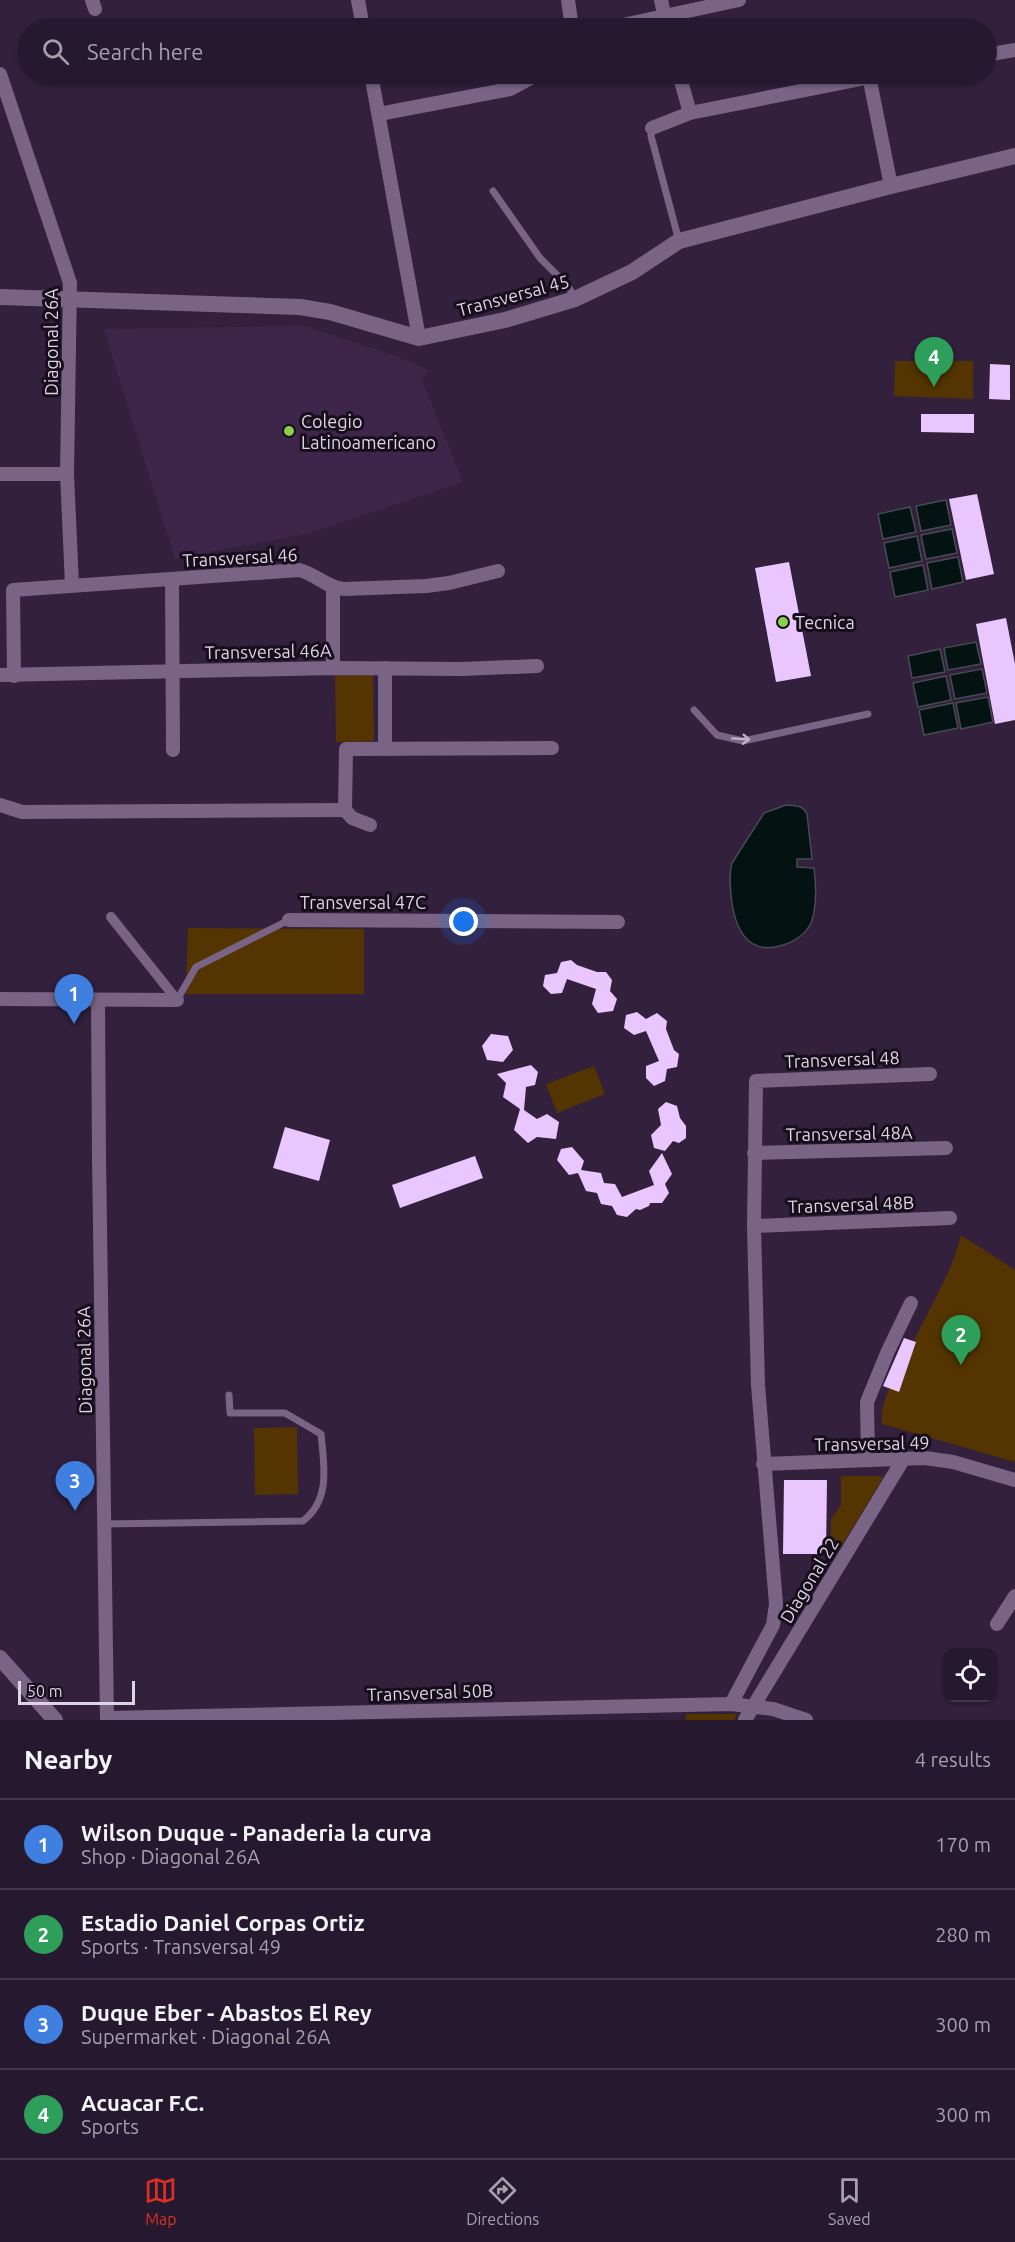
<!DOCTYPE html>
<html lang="en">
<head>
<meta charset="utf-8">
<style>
	:root { --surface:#26182e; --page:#32253a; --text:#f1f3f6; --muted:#a4a0aa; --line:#42374a; --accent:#d93025 }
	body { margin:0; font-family:Ubuntu,sans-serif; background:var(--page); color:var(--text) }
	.controls { position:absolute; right:18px; bottom:18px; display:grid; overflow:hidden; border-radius:12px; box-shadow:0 2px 4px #0004 }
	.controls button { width:54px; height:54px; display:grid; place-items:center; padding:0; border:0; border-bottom:2px solid var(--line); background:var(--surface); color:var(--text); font:30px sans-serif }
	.scale { position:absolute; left:18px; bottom:15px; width:117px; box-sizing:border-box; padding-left:6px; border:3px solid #dfd3e6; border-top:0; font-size:16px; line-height:21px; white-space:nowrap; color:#dfd3e6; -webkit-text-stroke:4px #160e1b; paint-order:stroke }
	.you { position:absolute; left:464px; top:922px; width:21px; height:21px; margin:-15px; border:4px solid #fff; border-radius:50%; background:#1a73e8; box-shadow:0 0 0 9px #1a73e833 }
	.badge { display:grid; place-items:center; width:39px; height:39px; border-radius:50%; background:var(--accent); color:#fff; font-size:20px; font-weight:700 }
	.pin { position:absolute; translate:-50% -50px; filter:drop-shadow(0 2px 3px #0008) }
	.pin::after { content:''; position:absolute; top:32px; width:21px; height:18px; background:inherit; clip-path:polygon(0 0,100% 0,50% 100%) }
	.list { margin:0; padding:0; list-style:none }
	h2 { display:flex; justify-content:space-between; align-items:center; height:78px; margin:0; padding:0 24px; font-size:26px }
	h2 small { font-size:20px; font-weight:400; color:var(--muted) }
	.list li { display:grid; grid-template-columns:39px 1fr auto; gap:18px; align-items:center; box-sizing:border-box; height:90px; padding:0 24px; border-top:2px solid var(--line) }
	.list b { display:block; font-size:22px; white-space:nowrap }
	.list p { margin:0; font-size:20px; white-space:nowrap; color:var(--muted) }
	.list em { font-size:20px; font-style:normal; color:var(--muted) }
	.icon { flex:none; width:33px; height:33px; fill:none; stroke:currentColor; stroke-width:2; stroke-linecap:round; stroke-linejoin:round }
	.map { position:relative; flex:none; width:1015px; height:1720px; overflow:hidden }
	.search { position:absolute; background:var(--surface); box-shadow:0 2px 4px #0004; left:18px; right:18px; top:18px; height:66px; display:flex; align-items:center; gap:15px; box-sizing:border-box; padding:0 21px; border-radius:33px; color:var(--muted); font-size:22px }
	.sheet { height:438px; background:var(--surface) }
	nav { display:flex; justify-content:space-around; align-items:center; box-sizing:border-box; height:84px; border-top:2px solid var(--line); background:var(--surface); font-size:16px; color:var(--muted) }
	nav a { display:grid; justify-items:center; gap:3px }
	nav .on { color:var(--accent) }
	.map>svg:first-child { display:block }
	.built { fill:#3d264a }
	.green { fill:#543501 }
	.water { fill:#041212; stroke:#464c52; stroke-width:1.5 }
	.building { fill:#e9c6fe }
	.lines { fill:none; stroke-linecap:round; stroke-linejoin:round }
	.service { stroke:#796486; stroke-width:7 }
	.pedestrian { stroke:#796486; stroke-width:10 }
	.minor { stroke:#796486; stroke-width:14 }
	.tertiary { stroke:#796486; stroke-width:16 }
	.oneway { stroke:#c0b2c9 }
	.poi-dot { fill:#89cf48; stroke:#160e1b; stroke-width:2 }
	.labels { text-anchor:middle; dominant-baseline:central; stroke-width:6; stroke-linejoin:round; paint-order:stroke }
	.street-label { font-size:18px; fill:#dfd3e6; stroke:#160e1b }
	.poi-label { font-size:18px; fill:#dfd3e6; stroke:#160e1b; text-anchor:start }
</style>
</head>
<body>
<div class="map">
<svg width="1015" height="1720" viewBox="0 0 1015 1720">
	<rect width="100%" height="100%" fill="#32203d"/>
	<!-- built -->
	<path class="built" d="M 305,326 L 396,356 L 428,370 L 422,380 L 463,482 L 311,533 L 175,559 L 104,329 Z"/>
	<!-- green -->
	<g class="green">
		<path d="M 895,361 L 973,361 L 973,399 L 894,396 Z"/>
		<path d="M 335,673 L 373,673 L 374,741 L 336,742 Z"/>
		<path d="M 188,928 L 364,929 L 364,994 L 186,994 Z"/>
		<path d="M 594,1066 L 605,1094 L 557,1113 L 546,1084 Z"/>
		<path d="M 961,1235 L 1015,1270 L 1015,1462 L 882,1424 C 879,1396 902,1366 916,1342 L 914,1341 C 930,1306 952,1273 961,1235 Z"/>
		<path d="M 297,1427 L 298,1494 L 255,1495 L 254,1428 Z"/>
		<path d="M 841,1476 L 880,1476 L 883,1478 L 836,1555 L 830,1554 L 831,1519 L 841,1505 Z"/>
		<path d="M 686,1714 L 737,1714 L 734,1720 L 686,1720 Z"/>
	</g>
	<!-- water -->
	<g class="water">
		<path d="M 946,500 L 951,525 L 921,531 L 916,506 Z"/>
		<path d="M 910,507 L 916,532 L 883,539 L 878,514 Z"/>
		<path d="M 952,529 L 957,553 L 926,559 L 921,535 Z"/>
		<path d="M 917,536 L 922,561 L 889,568 L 884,543 Z"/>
		<path d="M 958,557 L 963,582 L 932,589 L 927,563 Z"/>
		<path d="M 923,565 L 928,590 L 895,597 L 890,572 Z"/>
		<path d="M 976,642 L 981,664 L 948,670 L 944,648 Z"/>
		<path d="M 940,649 L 945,672 L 912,678 L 908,656 Z"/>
		<path d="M 982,669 L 987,693 L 955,699 L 950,675 Z"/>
		<path d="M 946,676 L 951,700 L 918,707 L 913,683 Z"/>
		<path d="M 988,697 L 993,722 L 961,729 L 956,703 Z"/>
		<path d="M 953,703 L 958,728 L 924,735 L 919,710 Z"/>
		<path d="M 786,805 C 795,806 803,805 807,814 L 812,859 L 797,859 L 797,867 L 814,868 C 816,884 817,907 811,923 C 805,935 796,941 783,945 C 746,957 734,926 731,895 C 730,884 729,874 732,863 L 764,813 Z"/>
	</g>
	<!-- building -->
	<g class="building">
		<path d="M 990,364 L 1010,365 L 1010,400 L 989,399 Z"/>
		<path d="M 921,414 L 974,414 L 974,433 L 921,432 Z"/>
		<path d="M 977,494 L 994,574 L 966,580 L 949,499 Z"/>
		<path d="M 789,562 L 811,676 L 776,682 L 755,568 Z"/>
		<path d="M 1006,618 L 1015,664 L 1015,720 L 995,724 L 976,624 Z"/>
		<path d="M 571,960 L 577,965 L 597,972 L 606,972 L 612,980 L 610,991 L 617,999 L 613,1011 L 598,1013 L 592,1004 L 596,989 L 567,979 L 562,993 L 551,994 L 543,986 L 545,975 L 557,973 L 561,962 Z"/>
		<path d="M 637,1012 L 646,1019 L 657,1013 L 667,1021 L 666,1029 L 674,1050 L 679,1054 L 677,1067 L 667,1069 L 665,1081 L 654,1086 L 646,1078 L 646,1066 L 659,1061 L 646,1031 L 634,1035 L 624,1028 L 626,1015 Z"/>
		<path d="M 491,1034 L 508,1036 L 513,1050 L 503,1062 L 487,1060 L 482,1046 Z"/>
		<path d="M 531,1065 L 538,1072 L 535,1085 L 526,1087 L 524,1110 L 537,1119 L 547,1114 L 559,1122 L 556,1139 L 537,1137 L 528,1143 L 514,1130 L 520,1109 L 503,1097 L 506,1083 L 497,1074 Z"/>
		<path d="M 666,1102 L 677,1106 L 680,1118 L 686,1126 L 686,1138 L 679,1143 L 673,1141 L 665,1151 L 654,1148 L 651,1135 L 661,1125 L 658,1109 Z"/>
		<path d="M 285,1127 L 330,1140 L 319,1181 L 273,1168 Z"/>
		<path d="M 572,1147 L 584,1161 L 581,1170 L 601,1173 L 604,1183 L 615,1184 L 622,1197 L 654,1185 L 649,1171 L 662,1153 L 672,1174 L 665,1184 L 669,1193 L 662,1203 L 650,1203 L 649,1206 L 640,1210 L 636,1209 L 627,1217 L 617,1215 L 612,1206 L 601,1204 L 597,1193 L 586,1191 L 578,1173 L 569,1175 L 557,1160 L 561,1149 Z"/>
		<path d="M 475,1156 L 483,1178 L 400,1208 L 392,1185 Z"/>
		<path d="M 904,1338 L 916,1342 L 899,1392 L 883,1386 Z"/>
		<path d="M 784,1480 L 827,1480 L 826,1554 L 783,1554 Z"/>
	</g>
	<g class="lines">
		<!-- service -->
		<g class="service">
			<path d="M 652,128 L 651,136 L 679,241"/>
			<path d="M 493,191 L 540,258 L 568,286 L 574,297"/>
			<path d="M 694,710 L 717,735 L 743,741 L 868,714"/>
			<path d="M 177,1000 L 196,967 L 289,920"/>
			<path d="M 104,1524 L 303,1521 C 331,1500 324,1465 321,1434 L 285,1413 L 230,1413 L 229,1395"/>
		</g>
		<!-- pedestrian -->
		<path class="pedestrian" d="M 111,917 L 177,1000"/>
		<!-- minor -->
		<g class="minor">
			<path d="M 92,0 L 95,9"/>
			<path d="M 358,0 L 363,28"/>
			<path d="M 568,0 L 572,28"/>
			<path d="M 661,0 L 667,28"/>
			<path d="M 609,28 L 739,0"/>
			<path d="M 986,55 L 1015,50"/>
			<path d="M 0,74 L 70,283 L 67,474 L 72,585"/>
			<path d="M 371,74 L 419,338"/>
			<path d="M 679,74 L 690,113"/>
			<path d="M 869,76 L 891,186"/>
			<path d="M 379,114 L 510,89 L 538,74"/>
			<path d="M 652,128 L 690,113 L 886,74"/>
			<path d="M 0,474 L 67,474"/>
			<path d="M 172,579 L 173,750"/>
			<path d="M 333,588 L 333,668"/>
			<path d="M 0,675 L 333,668 L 462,669 L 537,666"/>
			<path d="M 14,676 L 13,590 L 299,570 C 316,574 327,588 344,589 L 426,586 L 449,583 L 498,571"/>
			<path d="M 385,749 L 385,668"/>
			<path d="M 0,805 L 22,812 L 345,810"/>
			<path d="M 370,825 L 352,818 L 345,810 L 346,749 L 552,748"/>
			<path d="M 289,920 L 618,922"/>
			<path d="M 0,999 L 177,1000"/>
			<path d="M 98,1000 L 99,1156 L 107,1720"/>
			<path d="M 754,1153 L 946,1148"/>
			<path d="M 754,1226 L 950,1218"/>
			<path d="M 868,1460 L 867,1402 L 888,1351 L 911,1303"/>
			<path d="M 763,1464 L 925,1458 L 953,1462 L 1015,1480"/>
			<path d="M 997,1624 L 1015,1596"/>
			<path d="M 731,1704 L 773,1625 L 776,1604 L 758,1385 L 754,1226 L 756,1081 L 930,1074"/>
			<path d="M 107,1718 L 731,1704 L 773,1709 L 806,1720"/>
			<path d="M 745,1720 L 904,1458"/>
		</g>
		<!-- tertiary -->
		<g class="tertiary">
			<path d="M 0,297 L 300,307 L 330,312 L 419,338 L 505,320 L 575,299 L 632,272 L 679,241 L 891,186 L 1015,156"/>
			<path d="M 0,1658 L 55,1720"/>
		</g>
	</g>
	<!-- one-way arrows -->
	<defs><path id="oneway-shaft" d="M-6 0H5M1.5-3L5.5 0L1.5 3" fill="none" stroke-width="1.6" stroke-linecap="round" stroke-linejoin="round" transform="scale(1.5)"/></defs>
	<use class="oneway" href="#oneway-shaft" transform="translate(741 739) rotate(4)"/>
	<!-- markers -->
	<g class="poi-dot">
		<circle cx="289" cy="431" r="6"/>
		<circle cx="783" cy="622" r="6"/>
	</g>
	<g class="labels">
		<!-- street labels -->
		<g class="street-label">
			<text transform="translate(513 295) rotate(-15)">Transversal 45</text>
			<text transform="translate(51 342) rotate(-90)">Diagonal 26A</text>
			<text transform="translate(240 557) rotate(-3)">Transversal 46</text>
			<text transform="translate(268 651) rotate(-1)">Transversal 46A</text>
			<text x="363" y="902">Transversal 47C</text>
			<text transform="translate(842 1059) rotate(-2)">Transversal 48</text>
			<text transform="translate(849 1133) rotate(-1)">Transversal 48A</text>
			<text transform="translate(851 1204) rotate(-2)">Transversal 48B</text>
			<text transform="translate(84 1360) rotate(-91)">Diagonal 26A</text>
			<text transform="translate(872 1443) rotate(-1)">Transversal 49</text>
			<text transform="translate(809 1580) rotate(-59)">Diagonal 22</text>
			<text transform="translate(430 1692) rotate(-2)">Transversal 50B</text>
		</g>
		<!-- poi labels -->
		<g class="poi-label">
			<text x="301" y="421">Colegio<tspan x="301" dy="21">Latinoamericano</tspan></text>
			<text x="795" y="622">Tecnica</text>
		</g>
	</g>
</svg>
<div class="controls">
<button><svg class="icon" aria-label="locate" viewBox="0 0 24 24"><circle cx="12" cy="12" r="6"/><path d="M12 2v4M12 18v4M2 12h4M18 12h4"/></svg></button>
</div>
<div class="scale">50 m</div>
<div class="you"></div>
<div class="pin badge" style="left:74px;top:1024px;background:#3f7fe0">1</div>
<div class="pin badge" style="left:961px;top:1365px;background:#2e9e5b">2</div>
<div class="pin badge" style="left:75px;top:1511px;background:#3f7fe0">3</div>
<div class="pin badge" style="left:934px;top:387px;background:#2e9e5b">4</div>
<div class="search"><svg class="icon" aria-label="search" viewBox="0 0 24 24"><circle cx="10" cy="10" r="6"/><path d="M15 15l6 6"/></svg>Search here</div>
</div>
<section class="sheet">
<h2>Nearby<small>4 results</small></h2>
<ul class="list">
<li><span class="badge" style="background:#3f7fe0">1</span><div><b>Wilson Duque - Panaderia la curva</b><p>Shop · Diagonal 26A</p></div><em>170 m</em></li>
<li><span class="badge" style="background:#2e9e5b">2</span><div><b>Estadio Daniel Corpas Ortiz</b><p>Sports · Transversal 49</p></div><em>280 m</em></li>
<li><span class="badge" style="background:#3f7fe0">3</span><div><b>Duque Eber - Abastos El Rey</b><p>Supermarket · Diagonal 26A</p></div><em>300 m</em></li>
<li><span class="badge" style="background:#2e9e5b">4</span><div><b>Acuacar F.C.</b><p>Sports</p></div><em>300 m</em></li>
</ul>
</section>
<nav>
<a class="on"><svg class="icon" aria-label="map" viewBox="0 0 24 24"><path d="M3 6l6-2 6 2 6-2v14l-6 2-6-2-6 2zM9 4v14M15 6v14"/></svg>Map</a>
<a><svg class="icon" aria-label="directions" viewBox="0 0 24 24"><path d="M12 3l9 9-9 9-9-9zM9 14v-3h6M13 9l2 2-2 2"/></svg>Directions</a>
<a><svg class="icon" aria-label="saved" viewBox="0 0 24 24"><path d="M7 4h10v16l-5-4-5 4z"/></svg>Saved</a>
</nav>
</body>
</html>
